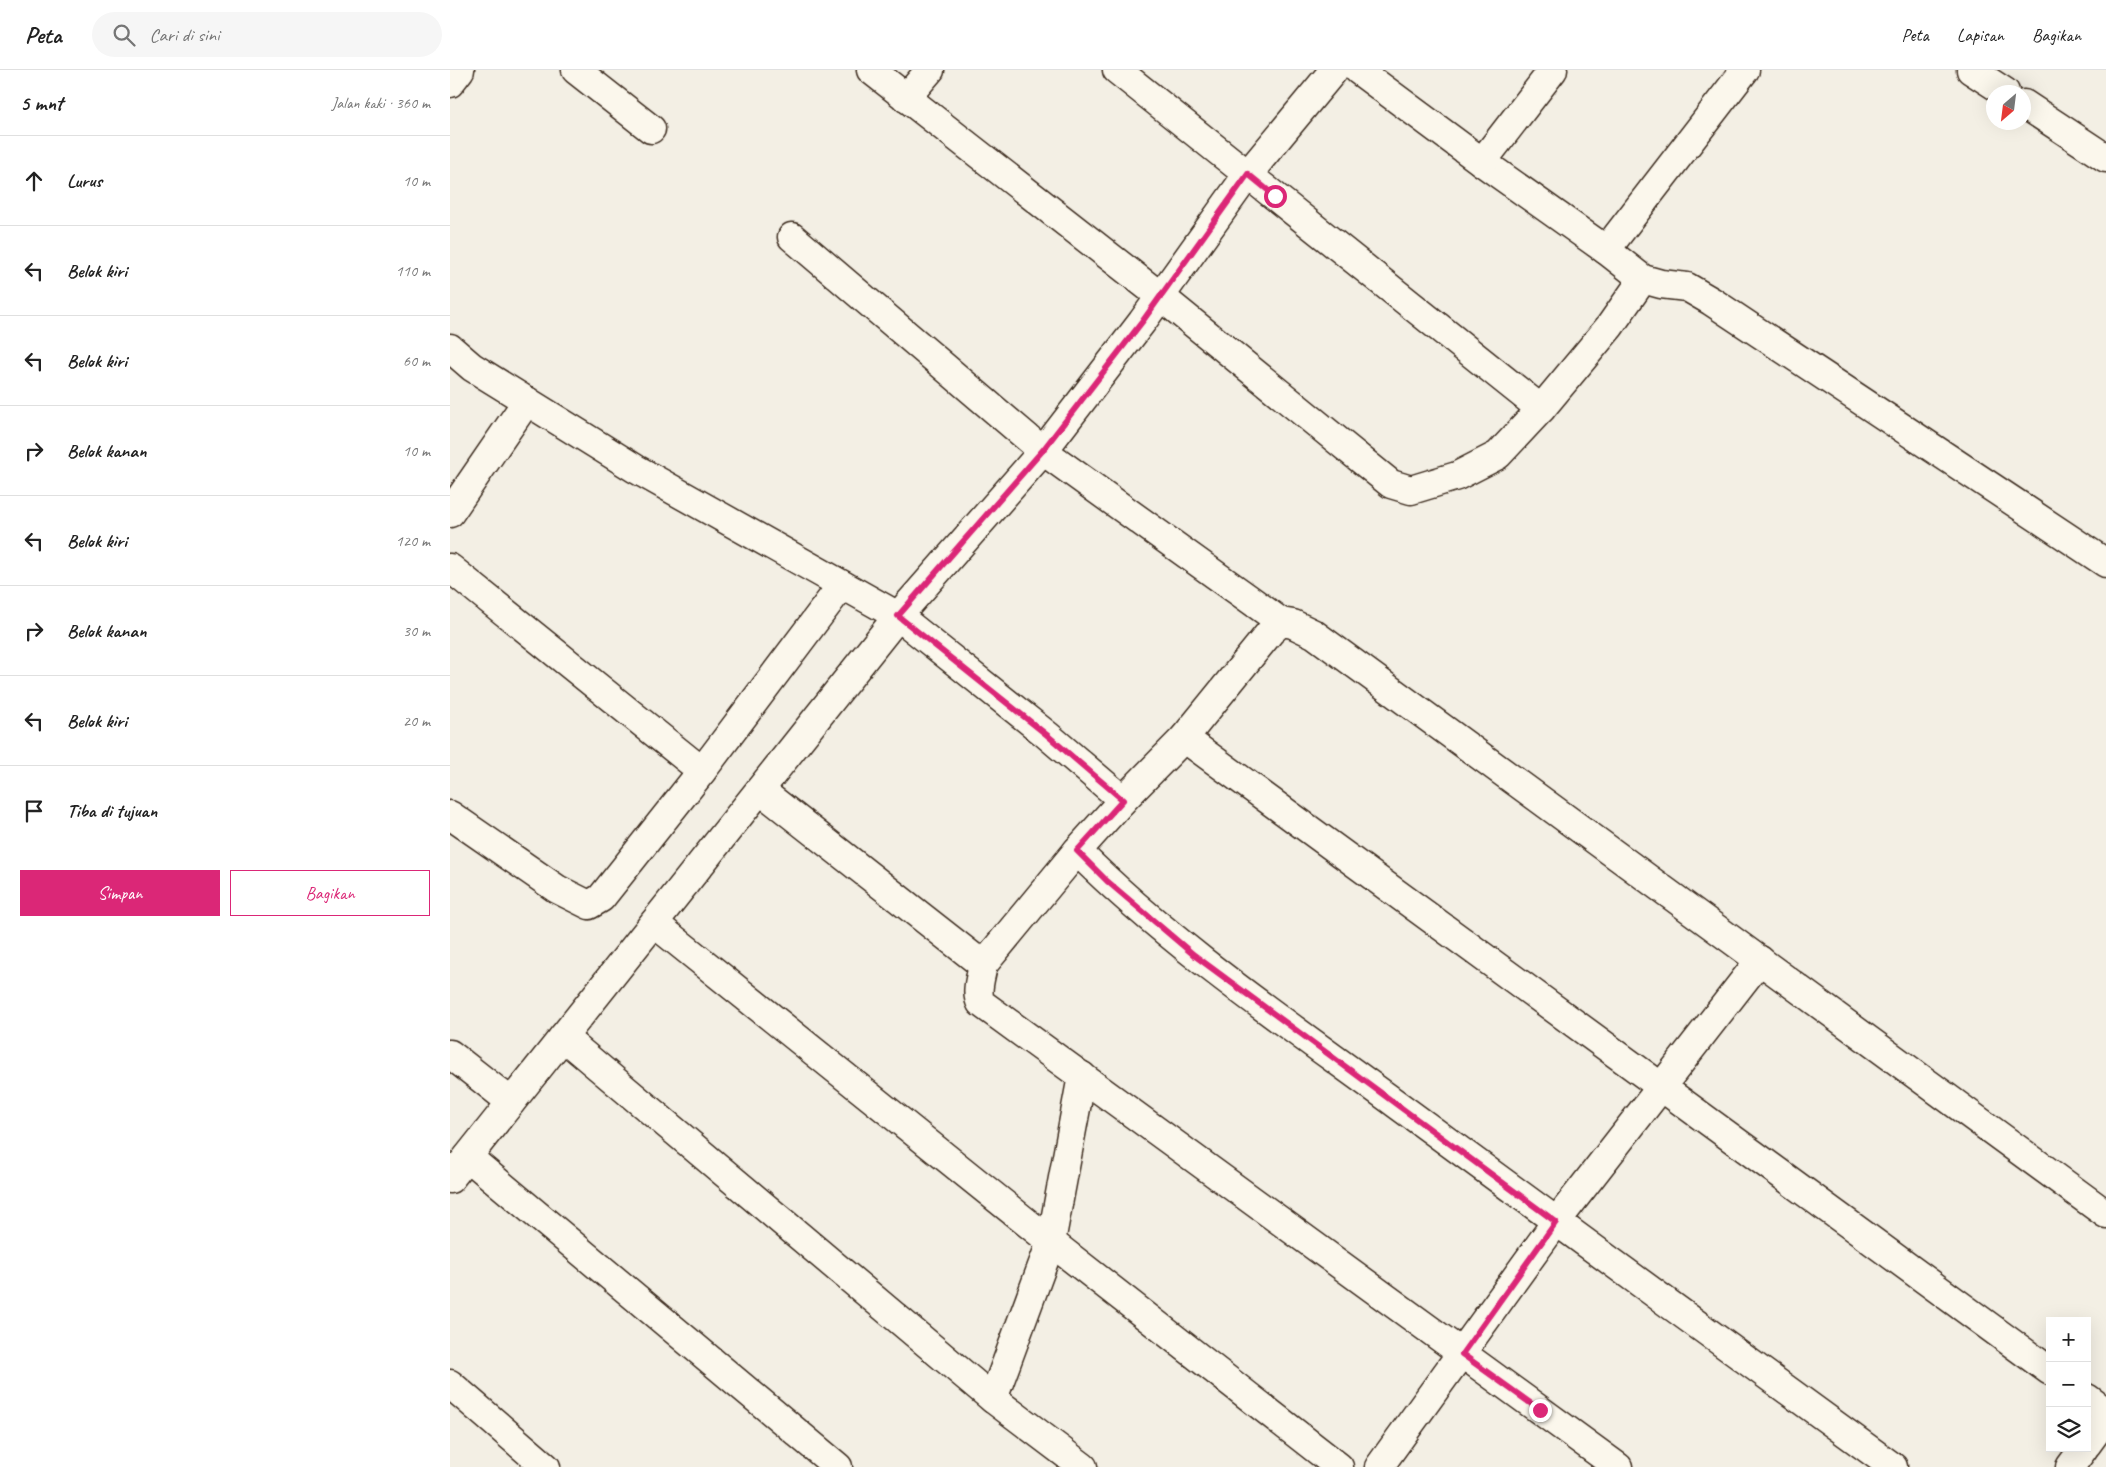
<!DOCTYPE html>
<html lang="id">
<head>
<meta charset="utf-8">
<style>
	:root { --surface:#fff; --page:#f6f6f6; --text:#222; --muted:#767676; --line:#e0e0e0; --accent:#db2777 }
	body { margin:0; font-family:Caveat,sans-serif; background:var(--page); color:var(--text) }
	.controls { position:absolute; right:15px; bottom:15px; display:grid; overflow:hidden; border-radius:0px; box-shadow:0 5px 20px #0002 }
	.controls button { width:45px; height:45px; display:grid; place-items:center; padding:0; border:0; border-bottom:1px solid var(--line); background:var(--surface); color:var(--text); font:25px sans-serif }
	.compass { position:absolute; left:1536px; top:15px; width:45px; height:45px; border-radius:50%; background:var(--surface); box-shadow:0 5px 20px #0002; rotate:208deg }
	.stop { position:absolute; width:15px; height:15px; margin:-11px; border:4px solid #db2777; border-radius:50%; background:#fff }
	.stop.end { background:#db2777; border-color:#fff; box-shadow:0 1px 5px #0008 }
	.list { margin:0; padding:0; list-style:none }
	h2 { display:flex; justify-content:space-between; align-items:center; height:65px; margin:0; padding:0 20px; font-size:21px }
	h2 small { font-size:16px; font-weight:400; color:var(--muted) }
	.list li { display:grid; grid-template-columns:32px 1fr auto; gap:15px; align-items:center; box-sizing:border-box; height:90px; padding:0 20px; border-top:1px solid var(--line) }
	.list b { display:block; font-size:19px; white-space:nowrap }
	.list em { font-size:16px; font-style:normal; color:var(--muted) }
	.actions { display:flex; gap:10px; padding:15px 20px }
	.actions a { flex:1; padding:11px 0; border:1px solid var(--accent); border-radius:0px; text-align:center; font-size:18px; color:var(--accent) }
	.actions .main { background:var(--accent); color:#fff }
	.icon { flex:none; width:28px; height:28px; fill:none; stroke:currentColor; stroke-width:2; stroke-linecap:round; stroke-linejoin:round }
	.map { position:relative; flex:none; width:1656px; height:1397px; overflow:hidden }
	header { display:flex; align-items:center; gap:30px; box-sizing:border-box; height:70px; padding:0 25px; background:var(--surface); border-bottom:1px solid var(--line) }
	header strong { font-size:24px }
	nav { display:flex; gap:28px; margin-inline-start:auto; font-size:18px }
	.search { width:350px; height:45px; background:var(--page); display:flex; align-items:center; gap:12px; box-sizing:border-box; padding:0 18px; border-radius:28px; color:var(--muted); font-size:19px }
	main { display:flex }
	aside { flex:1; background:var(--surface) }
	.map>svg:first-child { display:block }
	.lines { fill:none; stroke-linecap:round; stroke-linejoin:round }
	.minor-casing { stroke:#3b2a1e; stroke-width:31 }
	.minor { stroke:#fbf7ec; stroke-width:28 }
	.route { stroke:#db2777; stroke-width:6 }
</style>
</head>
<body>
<header>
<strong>Peta</strong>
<div class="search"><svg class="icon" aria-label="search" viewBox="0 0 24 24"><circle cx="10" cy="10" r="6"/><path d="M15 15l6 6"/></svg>Cari di sini</div>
<nav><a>Peta</a><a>Lapisan</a><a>Bagikan</a></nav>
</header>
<main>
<aside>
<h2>5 mnt<small>Jalan kaki · 360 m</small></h2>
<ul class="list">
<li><svg class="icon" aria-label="ahead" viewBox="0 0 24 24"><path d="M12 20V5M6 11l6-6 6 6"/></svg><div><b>Lurus</b></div><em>10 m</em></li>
<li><svg class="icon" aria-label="left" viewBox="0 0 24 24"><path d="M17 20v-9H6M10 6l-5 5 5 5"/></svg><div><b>Belok kiri</b></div><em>110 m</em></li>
<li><svg class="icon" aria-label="left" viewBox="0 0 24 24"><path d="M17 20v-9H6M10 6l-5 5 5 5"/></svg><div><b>Belok kiri</b></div><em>60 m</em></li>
<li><svg class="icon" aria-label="right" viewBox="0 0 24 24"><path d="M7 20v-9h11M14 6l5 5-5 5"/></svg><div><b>Belok kanan</b></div><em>10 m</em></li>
<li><svg class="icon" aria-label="left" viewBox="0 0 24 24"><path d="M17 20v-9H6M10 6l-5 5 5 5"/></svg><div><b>Belok kiri</b></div><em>120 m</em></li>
<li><svg class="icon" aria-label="right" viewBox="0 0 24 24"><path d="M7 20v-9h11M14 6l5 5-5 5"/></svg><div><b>Belok kanan</b></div><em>30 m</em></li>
<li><svg class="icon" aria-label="left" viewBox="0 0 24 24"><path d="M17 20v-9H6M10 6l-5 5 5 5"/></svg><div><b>Belok kiri</b></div><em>20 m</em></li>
<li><svg class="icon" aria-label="arrive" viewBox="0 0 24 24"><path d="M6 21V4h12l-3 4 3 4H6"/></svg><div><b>Tiba di tujuan</b></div></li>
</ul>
<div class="actions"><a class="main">Simpan</a><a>Bagikan</a></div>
</aside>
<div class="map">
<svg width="1656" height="1397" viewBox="0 0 1656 1397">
	<rect width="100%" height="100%" fill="#f3efe4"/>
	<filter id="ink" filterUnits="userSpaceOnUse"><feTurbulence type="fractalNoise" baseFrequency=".02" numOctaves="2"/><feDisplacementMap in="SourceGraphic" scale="10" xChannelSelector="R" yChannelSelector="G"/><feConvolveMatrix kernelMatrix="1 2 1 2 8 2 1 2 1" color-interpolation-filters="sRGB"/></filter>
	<g filter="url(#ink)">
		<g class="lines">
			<defs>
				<g id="minor">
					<path d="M 126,0 L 201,59"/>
					<path d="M 421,0 L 710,226 L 941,414 L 961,420 L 1007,406 L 1048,385 L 1091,339 L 1160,256 L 1193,209"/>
					<path d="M 667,0 L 1091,339"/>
					<path d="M 908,0 L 1032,92 L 1156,180 L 1295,0"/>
					<path d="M 1521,0 L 1555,22"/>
					<path d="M 0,13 L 10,0"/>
					<path d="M 456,28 L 480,0"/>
					<path d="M 1574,34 L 1656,88"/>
					<path d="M 1032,92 L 1103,0"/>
					<path d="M 342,167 L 593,381 L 831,552"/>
					<path d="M 1156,180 L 1193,209 L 1211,214 L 1237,217 L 1261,231 L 1656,493"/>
					<path d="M 0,278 L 22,297 L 186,399 L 448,546 L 597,665 L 673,730 L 734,668 L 821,561 L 831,552 L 843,554 L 864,564 L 1656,1144"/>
					<path d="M 0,443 L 77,331"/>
					<path d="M 0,498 L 252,701 L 151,828 L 139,835 L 107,819 L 0,745"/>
					<path d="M 734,668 L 1600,1301"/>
					<path d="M 252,701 L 392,515"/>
					<path d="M 310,720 L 533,895 C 531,907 525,922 531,933 L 1168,1397"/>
					<path d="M 673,730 L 627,781 C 723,877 836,953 945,1033 C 1110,1155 1277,1276 1443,1397"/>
					<path d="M 204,853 L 601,1172 L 889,1397"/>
					<path d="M 533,895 L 627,781"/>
					<path d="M 113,967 L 543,1329 L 633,1397"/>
					<path d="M 0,984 L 61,1032"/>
					<path d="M 18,1087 L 388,1397"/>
					<path d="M 0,1109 L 448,546 L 593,381 L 692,252 L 798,104 L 884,0"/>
					<path d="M 0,1314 L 96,1397"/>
					<path d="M 1637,1328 L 1656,1342"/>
					<path d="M 543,1329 L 601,1172 L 632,1006"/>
					<path d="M 1637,1374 L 1656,1348"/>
					<path d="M 929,1397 L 1106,1152 L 1310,890"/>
					<path d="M 1620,1397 L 1634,1378"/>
				</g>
			</defs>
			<!-- minor casing -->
			<use href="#minor" class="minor-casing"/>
			<!-- minor -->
			<use href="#minor" class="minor"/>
		</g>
	</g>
	<g class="lines" filter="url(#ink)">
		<!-- route -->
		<path class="route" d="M 825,126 L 798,104 L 692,252 L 593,380 L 448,546 L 597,665 L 673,730 L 627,781 L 657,811 L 744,885 L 1106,1152 L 1012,1284 L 1090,1340"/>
	</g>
</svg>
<div class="controls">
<button>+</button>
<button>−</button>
<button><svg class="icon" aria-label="layers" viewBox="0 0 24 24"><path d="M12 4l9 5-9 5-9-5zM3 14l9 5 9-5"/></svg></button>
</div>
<svg class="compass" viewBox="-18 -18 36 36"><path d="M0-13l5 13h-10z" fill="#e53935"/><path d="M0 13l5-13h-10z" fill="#767676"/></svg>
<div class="stop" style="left:825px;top:126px"></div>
<div class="stop end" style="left:1090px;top:1340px"></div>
</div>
</main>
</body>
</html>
